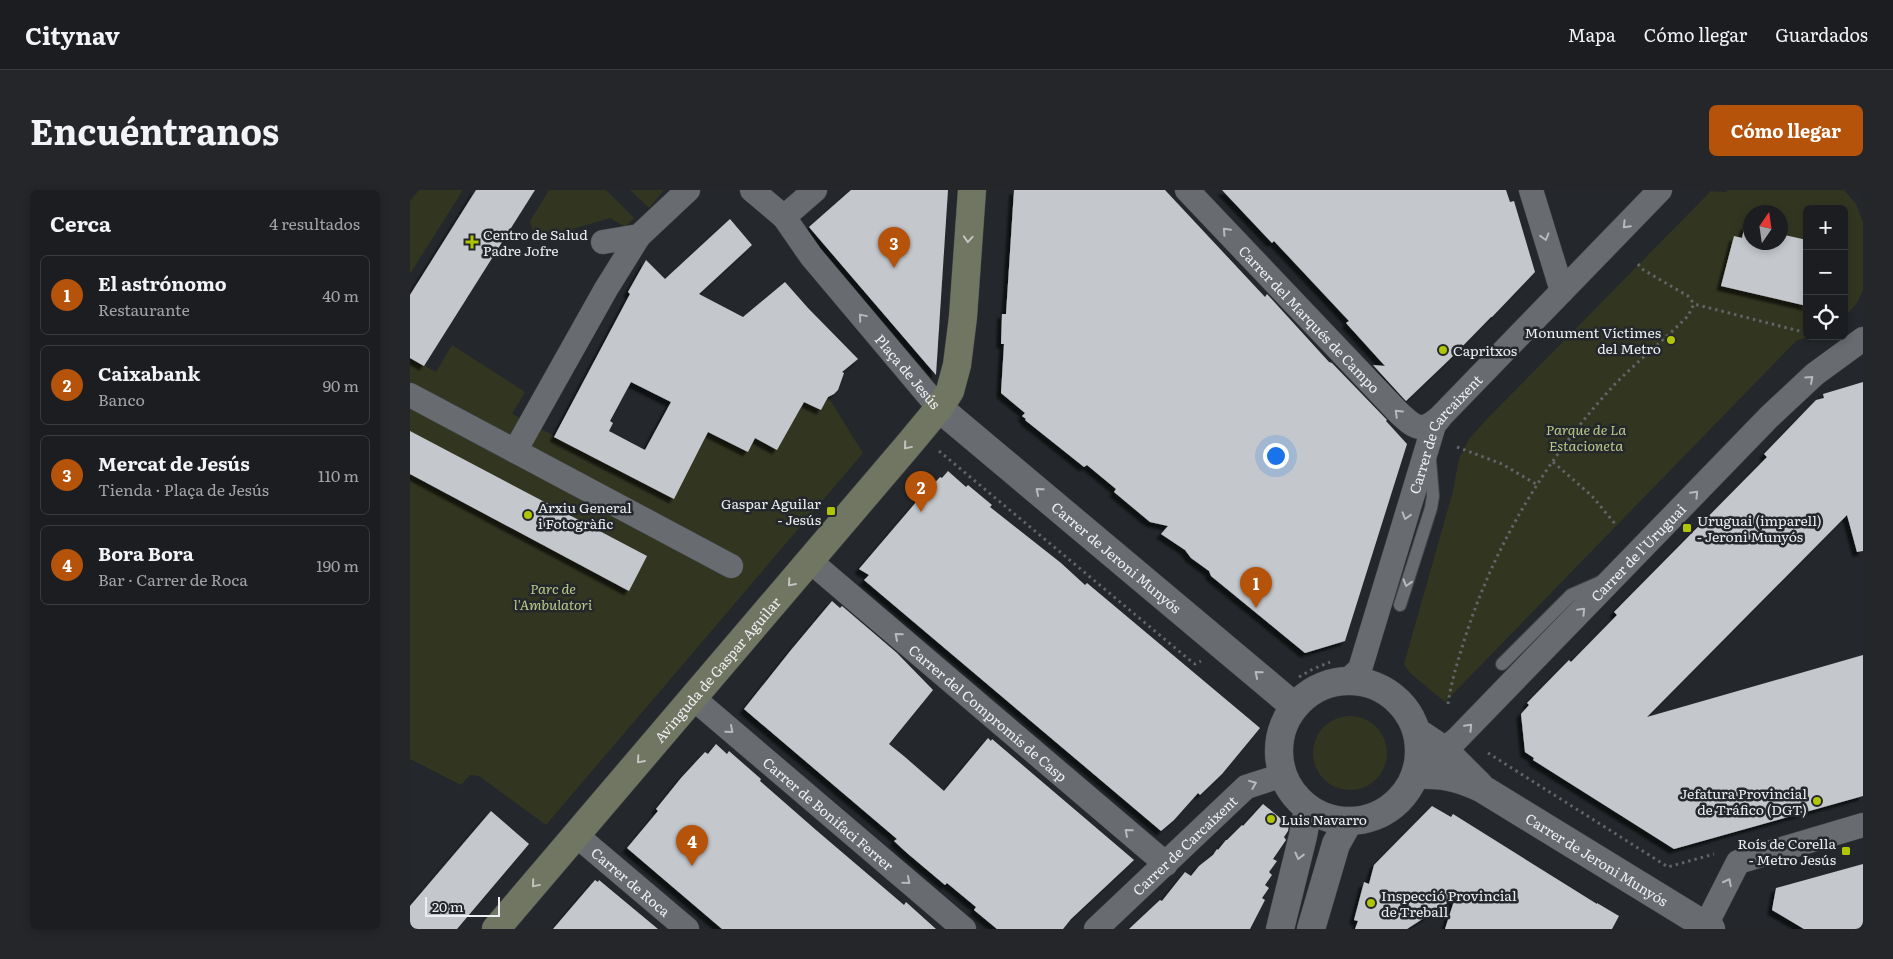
<!DOCTYPE html>
<html lang="es">
<head>
<meta charset="utf-8">
<style>
	:root { --surface:#1b1d20; --page:#242629; --text:#f1f3f6; --muted:#a0a2a5; --line:#393b3e; --accent:#b45309 }
	body { margin:0; font-family:Literata,serif; background:var(--page); color:var(--text) }
	.controls { position:absolute; right:15px; top:15px; display:grid; overflow:hidden; border-radius:8px; box-shadow:0 2px 8px #0003 }
	.controls button { width:45px; height:45px; display:grid; place-items:center; padding:0; border:0; border-bottom:1px solid var(--line); background:var(--surface); color:var(--text); font:25px sans-serif }
	.compass { position:absolute; left:1333px; top:15px; width:45px; height:45px; border-radius:50%; background:var(--surface); box-shadow:0 2px 8px #0003; rotate:13deg }
	.scale { position:absolute; left:15px; bottom:12px; width:75px; box-sizing:border-box; padding-left:5px; border:2px solid #eceef1; border-top:0; font-size:14px; line-height:18px; white-space:nowrap; color:#eceef1; -webkit-text-stroke:4px #24272b; paint-order:stroke }
	.you { position:absolute; left:865px; top:265px; width:18px; height:18px; margin:-12px; border:4px solid #fff; border-radius:50%; background:#1a73e8; box-shadow:0 0 0 8px #1a73e833 }
	.badge { display:grid; place-items:center; width:32px; height:32px; border-radius:50%; background:var(--accent); color:#fff; font-size:16px; font-weight:700 }
	.pin { position:absolute; translate:-50% -41px; filter:drop-shadow(0 1px 2px #0008) }
	.pin::after { content:''; position:absolute; top:26px; width:18px; height:15px; background:inherit; clip-path:polygon(0 0,100% 0,50% 100%) }
	.list { margin:0; padding:0; list-style:none }
	h2 { display:flex; justify-content:space-between; align-items:center; height:65px; margin:0; padding:0 20px; font-size:21px }
	h2 small { font-size:16px; font-weight:400; color:var(--muted) }
	.list li { display:grid; grid-template-columns:32px 1fr auto; gap:15px; align-items:center; box-sizing:border-box; height:80px; margin:0 10px 10px; padding:0 10px; border:1px solid var(--line); border-radius:8px }
	.list b { display:block; font-size:19px; white-space:nowrap }
	.list p { margin:0; font-size:16px; white-space:nowrap; color:var(--muted) }
	.list em { font-size:16px; font-style:normal; color:var(--muted) }
	.icon { flex:none; width:28px; height:28px; fill:none; stroke:currentColor; stroke-width:2; stroke-linecap:round; stroke-linejoin:round }
	.map { position:relative; flex:none; width:1453px; height:739px; overflow:hidden; border-radius:8px }
	header { display:flex; align-items:center; gap:30px; box-sizing:border-box; height:70px; padding:0 25px; background:var(--surface); border-bottom:1px solid var(--line) }
	header strong { font-size:24px }
	nav { display:flex; gap:28px; margin-inline-start:auto; font-size:18px }
	.intro { display:flex; align-items:center; justify-content:space-between; box-sizing:border-box; height:120px; padding:0 30px }
	h1 { margin:0; font-size:35px }
	.button { padding:12px 22px; border-radius:8px; background:var(--accent); color:#fff; font-size:18px; font-weight:700 }
	main { display:flex; gap:30px; padding:0 30px }
	aside { flex:1; background:var(--surface); border-radius:8px; box-shadow:0 2px 8px #0003 }
	.map>svg:first-child { display:block }
	.green { fill:#323621; fill-rule:evenodd }
	.building { fill:#c4c8cd; fill-rule:evenodd; filter:url(#shadow) }
	.lines { fill:none; stroke-linecap:round; stroke-linejoin:round }
	.service-casing { stroke:#434548; stroke-width:14 }
	.minor-casing { stroke:#434548; stroke-width:25 }
	.tertiary-casing { stroke:#434548; stroke-width:29 }
	.secondary-casing { stroke:#434548; stroke-width:29 }
	.path { stroke:#616468; stroke-width:3; stroke-dasharray:2.5 4; stroke-linecap:butt }
	.service { stroke:#686c70; stroke-width:12 }
	.minor { stroke:#686c70; stroke-width:24 }
	.tertiary { stroke:#686c70; stroke-width:28 }
	.secondary { stroke:#707662; stroke-width:28 }
	.oneway { stroke:#b7babd }
	.oneway2 { stroke:#c1c4bf }
	.poi-dot { fill:#b0c503; stroke:#24272b; stroke-width:2 }
	.labels { text-anchor:middle; dominant-baseline:central; stroke-width:5; stroke-linejoin:round; paint-order:stroke }
	.poi-label { font-size:14px; fill:#eceef1; stroke:#24272b; text-anchor:start }
	.street-label { font-size:14px; fill:#eceef1; stroke:#24272b }
	.park-label { font-size:14px; font-style:italic; fill:#bbc888; stroke:#24272b }
</style>
</head>
<body>
<header>
<strong>Citynav</strong>
<nav><a>Mapa</a><a>Cómo llegar</a><a>Guardados</a></nav>
</header>
<div class="intro"><h1>Encuéntranos</h1><a class="button">Cómo llegar</a></div>
<main>
<aside>
<h2>Cerca<small>4 resultados</small></h2>
<ul class="list">
<li><span class="badge">1</span><div><b>El astrónomo</b><p>Restaurante</p></div><em>40 m</em></li>
<li><span class="badge">2</span><div><b>Caixabank</b><p>Banco</p></div><em>90 m</em></li>
<li><span class="badge">3</span><div><b>Mercat de Jesús</b><p>Tienda · Plaça de Jesús</p></div><em>110 m</em></li>
<li><span class="badge">4</span><div><b>Bora Bora</b><p>Bar · Carrer de Roca</p></div><em>190 m</em></li>
</ul>
</aside>
<div class="map">
<svg width="1453" height="739" viewBox="0 0 1453 739">
	<defs>
		<filter id="shadow"><feDropShadow dx="-4.5" dy="4.5" stdDeviation="1" flood-color="#0009"/></filter>
	</defs>
	<rect width="100%" height="100%" fill="#24272b"/>
	<!-- green -->
	<g class="green">
		<path d="M 9,0 L 53,0 L 0,84 L 0,11 Z"/>
		<path d="M 139,0 L 196,0 L 224,28 L 215,37 L 200,28 L 125,50 L 120,31 Z"/>
		<path d="M 220,0 L 254,0 L 239,18 Z"/>
		<path d="M 1318,0 L 1434,0 L 1446,14 L 1453,32 L 1453,100 L 1447,113 L 1434,128 L 1434,19 L 1397,19 L 1397,146 L 1401,146 L 1386,151 L 1035,512 L 1000,483 L 994,474 L 1043,301 L 1049,269 L 1059,249 L 1077,229 L 1301,1 L 1316,2 ZM 1340,22 L 1370,22 L 1370,52 L 1340,52 Z"/>
		<path d="M 42,155 L 115,202 L 102,224 L 264,308 L 298,242 L 338,262 L 345,248 L 367,259 L 394,212 L 410,220 L 418,207 L 453,263 L 136,635 L 69,586 L 60,585 L 51,595 L 0,569 L 0,168 L 26,182 Z"/>
		<circle cx="940" cy="563" r="37"/>
	</g>
	<!-- building -->
	<g class="building">
		<path d="M 66,0 L 125,0 L 14,176 L 0,168 L 0,105 Z"/>
		<path d="M 441,0 L 538,0 L 526,185 L 399,37 Z"/>
		<path d="M 604,0 L 755,0 L 855,107 L 857,104 L 919,172 L 922,173 L 977,230 L 976,231 L 997,254 L 935,451 L 895,463 L 801,386 L 799,381 L 781,368 L 775,360 L 751,344 L 758,336 L 740,332 L 704,302 L 706,299 L 677,275 L 674,277 L 615,230 L 616,229 L 612,226 L 615,223 L 591,203 L 594,154 L 591,154 L 592,124 L 596,124 Z"/>
		<path d="M 812,0 L 1096,0 L 1100,12 L 1104,11 L 1125,82 L 1082,127 L 1081,127 L 1041,168 L 996,211 L 963,175 L 975,176 L 936,133 L 939,131 L 864,51 L 862,53 Z"/>
		<path d="M 320,29 L 342,55 L 289,104 L 333,127 L 375,92 L 398,118 L 448,169 L 432,182 L 434,183 L 428,200 L 424,204 L 418,207 L 411,220 L 394,212 L 367,260 L 345,248 L 338,262 L 298,242 L 264,309 L 144,247 L 220,104 L 218,102 L 236,70 L 255,89 ZM 221,192 L 261,212 L 235,260 L 199,241 L 203,233 L 200,231 Z"/>
		<path d="M 1335,35 L 1340,36 L 1340,52 L 1370,52 L 1370,44 L 1397,50 L 1397,116 L 1311,96 L 1324,46 L 1332,48 Z"/>
		<path d="M 1453,192 L 1453,361 L 1447,362 L 1437,325 L 1237,527 L 1453,465 L 1453,606 L 1264,659 L 1123,570 L 1124,568 L 1115,562 L 1111,524 L 1119,515 L 1117,513 L 1159,470 L 1161,472 L 1207,425 L 1204,422 L 1357,267 L 1354,264 L 1406,210 L 1414,208 L 1413,204 Z"/>
		<path d="M 0,241 L 237,366 L 219,401 L 0,284 Z"/>
		<path d="M 538,281 L 556,297 L 558,295 L 582,315 L 580,317 L 651,373 L 675,395 L 677,393 L 850,538 L 812,584 L 790,605 L 788,603 L 764,630 L 751,641 L 454,390 L 459,385 L 449,379 L 513,304 L 514,305 L 530,287 L 532,288 Z"/>
		<path d="M 422,411 L 430,418 L 432,416 L 487,463 L 523,500 L 479,554 L 495,567 L 534,601 L 578,548 L 581,551 L 582,549 L 724,670 L 661,729 L 653,739 L 587,739 L 564,720 L 566,717 L 537,693 L 535,695 L 497,663 L 484,651 L 487,649 L 334,519 L 381,460 Z"/>
		<path d="M 306,554 L 317,564 L 319,561 L 351,589 L 350,591 L 406,640 L 494,715 L 496,712 L 526,739 L 312,739 L 217,658 L 248,621 L 246,619 L 271,588 L 295,562 L 298,564 Z"/>
		<path d="M 853,614 L 879,635 L 878,641 L 874,647 L 876,650 L 863,669 L 867,671 L 859,682 L 862,685 L 855,695 L 859,698 L 852,708 L 855,710 L 840,739 L 719,739 L 750,710 L 752,711 L 775,682 L 781,686 L 789,676 L 803,665 L 807,659 L 808,660 L 816,650 L 817,650 L 832,635 L 833,636 Z"/>
		<path d="M 1022,616 L 1041,627 L 1043,624 L 1187,714 L 1187,713 L 1209,726 L 1202,739 L 1035,739 L 1045,708 L 997,739 L 945,739 L 948,731 L 944,730 L 954,692 L 959,694 L 964,675 Z"/>
		<path d="M 81,621 L 119,654 L 47,739 L 0,739 L 0,716 Z"/>
		<path d="M 1453,674 L 1453,739 L 1394,739 L 1362,720 L 1366,698 Z"/>
		<path d="M 185,690 L 188,692 L 189,690 L 248,739 L 143,739 Z"/>
	</g>
	<g class="lines">
		<defs>
			<g id="service">
				<path d="M 990,415 L 1021,318 L 1023,306 L 1020,270"/>
				<path d="M 1092,474 L 1161,405 L 1193,391"/>
			</g>
			<g id="minor">
				<path id="s1" d="M 342,0 L 374,27 L 401,66 L 529,218"/>
				<path id="s2" d="M 777,0 L 989,223 C 1005,238 1011,243 1029,228"/>
				<path d="M 1121,0 L 1152,101"/>
				<path d="M 374,27 L 405,0"/>
				<path d="M 193,52 L 229,46 L 278,0"/>
				<path d="M 0,205 L 321,376"/>
				<path d="M 105,261 L 196,99 L 229,46"/>
				<path id="s3" d="M 400,371 L 756,674"/>
				<path id="s4" d="M 937,491 L 950,479 L 1024,235 L 1032,225 L 1250,0"/>
				<path id="s5" d="M 283,508 L 554,739"/>
				<path id="s6" d="M 1007,579 L 1046,550 L 1359,227 L 1405,184 L 1453,149"/>
				<path id="s7" d="M 166,645 L 277,739"/>
				<path id="s8" d="M 686,739 L 836,597 L 873,585"/>
				<path d="M 1294,739 L 1328,672 L 1453,635"/>
			</g>
			<g id="tertiary">
				<path id="s9" d="M 529,218 L 884,516"/>
				<circle cx="939" cy="561" r="70"/>
				<path d="M 1007,542 L 1034,560 L 1069,595"/>
				<path id="s10" d="M 1005,585 C 1032,584 1047,587 1071,598 L 1301,739"/>
				<path d="M 870,739 L 893,646 L 898,618"/>
				<path d="M 901,739 L 926,654 L 939,631"/>
			</g>
			<g id="secondary">
				<path id="s11" d="M 86,739 L 500,253 L 529,218 L 540,201 L 547,175 L 553,127 L 562,0"/>
			</g>
		</defs>
		<!-- service casing -->
		<use href="#service" class="service-casing"/>
		<!-- minor casing -->
		<use href="#minor" class="minor-casing"/>
		<!-- tertiary casing -->
		<use href="#tertiary" class="tertiary-casing"/>
		<!-- secondary casing -->
		<use href="#secondary" class="secondary-casing"/>
		<!-- path -->
		<g class="path">
			<path d="M 1228,74 L 1232,79 L 1271,102 L 1278,106 L 1284,114"/>
			<path d="M 1047,257 L 1092,274 L 1126,294"/>
			<path d="M 529,261 L 782,472 L 785,474 L 791,471"/>
			<path d="M 1143,272 L 1182,306 L 1206,335"/>
			<path d="M 889,487 L 903,479 L 920,472"/>
			<path d="M 972,490 L 988,498 L 1007,515"/>
			<path d="M 1038,514 C 1041,492 1048,470 1055,448 C 1085,353 1138,266 1206,193 C 1229,170 1255,149 1278,126 L 1284,114 L 1397,143"/>
			<path d="M 1078,563 L 1258,677 L 1304,664"/>
			<path d="M 965,639 L 984,628 L 1004,610"/>
		</g>
		<!-- service -->
		<use href="#service" class="service"/>
		<!-- minor -->
		<use href="#minor" class="minor"/>
		<!-- tertiary -->
		<use href="#tertiary" class="tertiary"/>
		<!-- secondary -->
		<use href="#secondary" class="secondary"/>
	</g>
	<!-- one-way arrows -->
	<defs><path id="oneway-chevron" d="M-2-3.5L2.5 0L-2 3.5" fill="none" stroke-width="1.6" stroke-linecap="round" stroke-linejoin="round" transform="scale(1.25)"/></defs>
	<g class="oneway">
		<use href="#oneway-chevron" transform="translate(1216 35) rotate(134)"/>
		<use href="#oneway-chevron" transform="translate(816 41) rotate(-133)"/>
		<use href="#oneway-chevron" transform="translate(1135 47) rotate(73)"/>
		<use href="#oneway-chevron" transform="translate(452 127) rotate(-130)"/>
		<use href="#oneway-chevron" transform="translate(1400 189) rotate(-42)"/>
		<use href="#oneway-chevron" transform="translate(988 223) rotate(-136)"/>
		<use href="#oneway-chevron" transform="translate(629 301) rotate(-140)"/>
		<use href="#oneway-chevron" transform="translate(1285 304) rotate(-46)"/>
		<use href="#oneway-chevron" transform="translate(996 326) rotate(107)"/>
		<use href="#oneway-chevron" transform="translate(997 393) rotate(107)"/>
		<use href="#oneway-chevron" transform="translate(1172 421) rotate(-46)"/>
		<use href="#oneway-chevron" transform="translate(488 446) rotate(-139)"/>
		<use href="#oneway-chevron" transform="translate(848 484) rotate(-140)"/>
		<use href="#oneway-chevron" transform="translate(1059 537) rotate(-46)"/>
		<use href="#oneway-chevron" transform="translate(320 540) rotate(41)"/>
		<use href="#oneway-chevron" transform="translate(843 594) rotate(-22)"/>
		<use href="#oneway-chevron" transform="translate(718 642) rotate(-139)"/>
		<use href="#oneway-chevron" transform="translate(889 666) rotate(104)"/>
		<use href="#oneway-chevron" transform="translate(497 691) rotate(40)"/>
		<use href="#oneway-chevron" transform="translate(1318 692) rotate(-63)"/>
	</g>
	<g class="oneway2">
		<use href="#oneway-chevron" transform="translate(558 49) rotate(94)"/>
		<use href="#oneway-chevron" transform="translate(497 256) rotate(130)"/>
		<use href="#oneway-chevron" transform="translate(381 393) rotate(131)"/>
		<use href="#oneway-chevron" transform="translate(230 570) rotate(131)"/>
		<use href="#oneway-chevron" transform="translate(125 694) rotate(130)"/>
	</g>
	<!-- markers -->
	<g class="poi-dot">
		<path d="M59.5 44.5h5v5h5v5h-5v5h-5v-5h-5v-5h5z"/>
		<circle cx="1261" cy="150" r="5"/>
		<circle cx="1033" cy="160" r="5"/>
		<rect x="416" y="316" width="10" height="10" rx="2.5"/>
		<circle cx="118" cy="325" r="5"/>
		<rect x="1272" y="333" width="10" height="10" rx="2.5"/>
		<circle cx="1407" cy="611" r="5"/>
		<circle cx="861" cy="629" r="5"/>
		<rect x="1431" y="656" width="10" height="10" rx="2.5"/>
		<circle cx="961" cy="713" r="5"/>
	</g>
	<g class="labels">
		<!-- poi labels -->
		<g class="poi-label">
			<text x="73" y="44">Centro de Salud<tspan x="73" dy="16">Padre Jofre</tspan></text>
			<text x="1251" y="142" text-anchor="end">Monument Víctimes<tspan x="1251" dy="16">del Metro</tspan></text>
			<text x="1043" y="160">Capritxos</text>
			<text x="411" y="313" text-anchor="end">Gaspar Aguilar<tspan x="411" dy="16">- Jesús</tspan></text>
			<text x="128" y="317">Arxiu General<tspan x="128" dy="16">i Fotogràfic</tspan></text>
			<text x="1287" y="330">Uruguai (imparell)<tspan x="1287" dy="16">- Jeroni Munyós</tspan></text>
			<text x="1397" y="603" text-anchor="end">Jefatura Provincial<tspan x="1397" dy="16">de Tráfico (DGT)</tspan></text>
			<text x="871" y="629">Luis Navarro</text>
			<text x="1426" y="653" text-anchor="end">Roís de Corella<tspan x="1426" dy="16">- Metro Jesús</tspan></text>
			<text x="971" y="705">Inspecció Provincial<tspan x="971" dy="16">de Treball</tspan></text>
		</g>
		<!-- street labels -->
		<g class="street-label">
			<text stroke="none"><textPath href="#s2" startOffset="178">Carrer del Marqués de Campo</textPath></text>
			<text stroke="none"><textPath href="#s1" startOffset="240">Plaça de Jesús</textPath></text>
			<text stroke="none"><textPath href="#s4" startOffset="270">Carrer de Carcaixent</textPath></text>
			<text stroke="none"><textPath href="#s6" startOffset="310">Carrer de l'Uruguai</textPath></text>
			<text stroke="none"><textPath href="#s9" startOffset="232">Carrer de Jeroni Munyós</textPath></text>
			<text stroke="none"><textPath href="#s11" startOffset="341">Avinguda de Gaspar Aguilar</textPath></text>
			<text stroke="none"><textPath href="#s3" startOffset="234">Carrer del Compromís de Casp</textPath></text>
			<text stroke="none"><textPath href="#s5" startOffset="178">Carrer de Bonifaci Ferrer</textPath></text>
			<text stroke="none"><textPath href="#s8" startOffset="122">Carrer de Carcaixent</textPath></text>
			<text stroke="none"><textPath href="#s10" startOffset="204">Carrer de Jeroni Munyós</textPath></text>
			<text stroke="none"><textPath href="#s7" startOffset="72">Carrer de Roca</textPath></text>
		</g>
		<!-- park labels -->
		<g class="park-label">
			<text x="1176" y="239">Parque de La<tspan x="1176" dy="16">Estacioneta</tspan></text>
			<text x="143" y="398">Parc de<tspan x="143" dy="16">l'Ambulatori</tspan></text>
		</g>
	</g>
</svg>
<div class="controls">
<button>+</button>
<button>−</button>
<button><svg class="icon" aria-label="locate" viewBox="0 0 24 24"><circle cx="12" cy="12" r="6"/><path d="M12 2v4M12 18v4M2 12h4M18 12h4"/></svg></button>
</div>
<svg class="compass" viewBox="-18 -18 36 36"><path d="M0-13l5 13h-10z" fill="#e53935"/><path d="M0 13l5-13h-10z" fill="#a0a2a5"/></svg>
<div class="scale">20 m</div>
<div class="you"></div>
<div class="pin badge" style="left:846px;top:418px">1</div>
<div class="pin badge" style="left:511px;top:322px">2</div>
<div class="pin badge" style="left:484px;top:78px">3</div>
<div class="pin badge" style="left:282px;top:676px">4</div>
</div>
</main>
</body>
</html>
